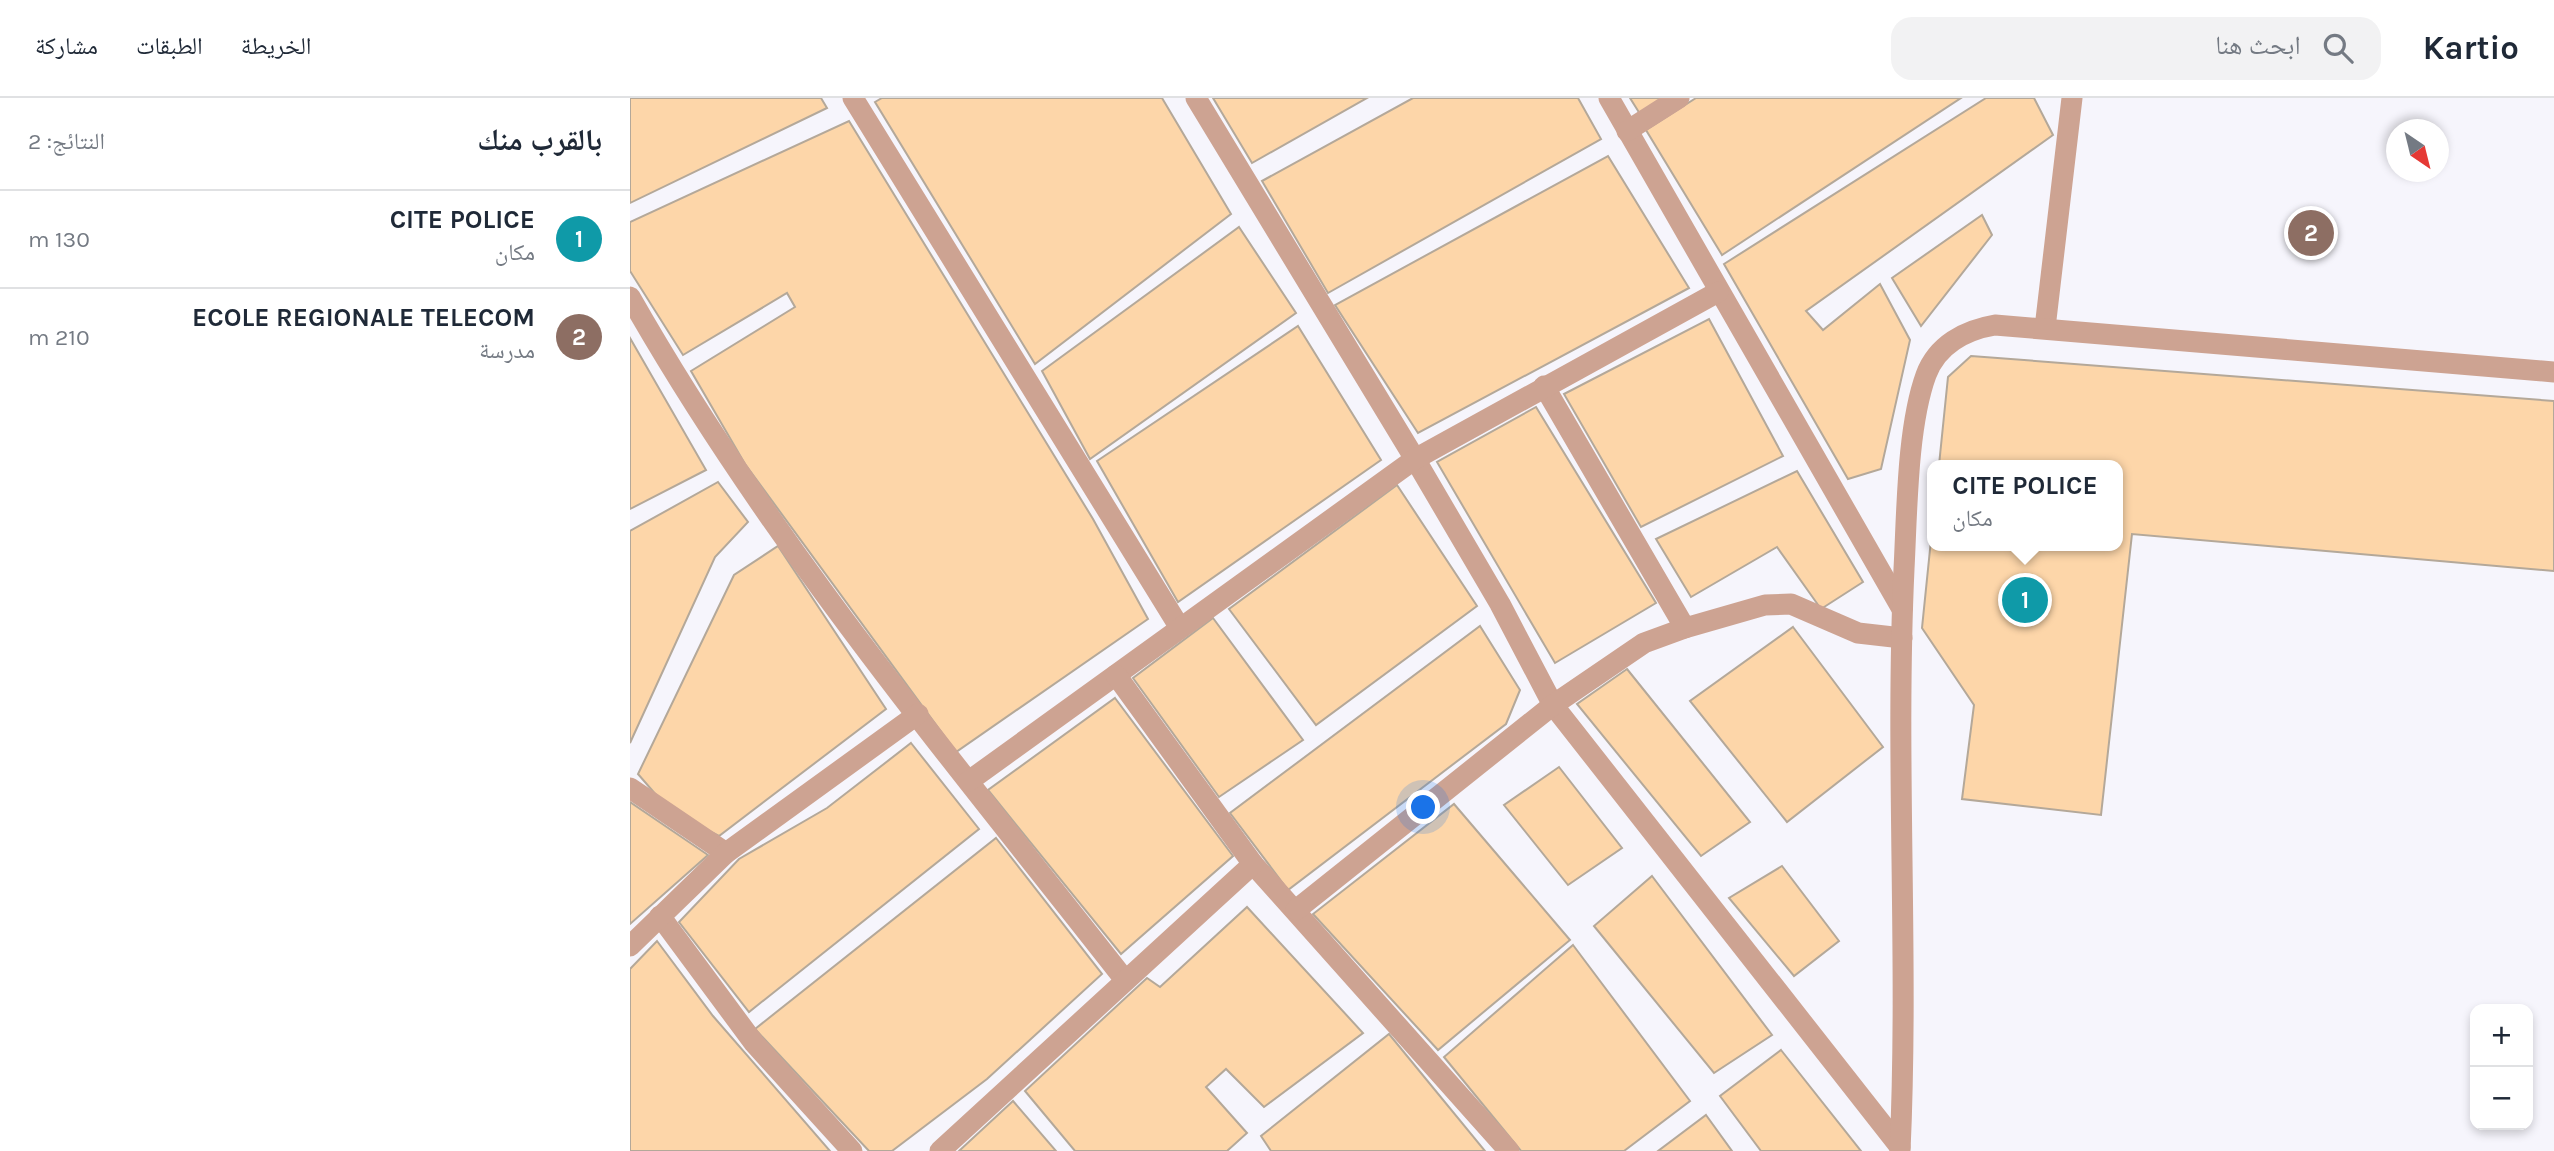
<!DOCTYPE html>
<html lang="ar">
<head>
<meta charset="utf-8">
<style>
	:root { --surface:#fff; --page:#f2f2f3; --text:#1f2937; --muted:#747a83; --line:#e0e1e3; --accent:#1a73e8 }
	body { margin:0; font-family:Karla,"Noto Naskh Arabic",sans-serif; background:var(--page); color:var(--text); direction:rtl }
	.controls { position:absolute; right:21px; bottom:21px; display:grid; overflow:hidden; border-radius:14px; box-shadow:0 4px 10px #0003 }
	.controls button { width:63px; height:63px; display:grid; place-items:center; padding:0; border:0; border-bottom:2px solid var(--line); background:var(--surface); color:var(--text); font:35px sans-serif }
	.compass { position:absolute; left:1756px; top:21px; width:63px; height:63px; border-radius:50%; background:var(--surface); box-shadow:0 4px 10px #0003; rotate:145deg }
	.you { position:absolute; left:794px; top:710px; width:24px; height:24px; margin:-18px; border:5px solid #fff; border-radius:50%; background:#1a73e8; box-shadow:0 0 0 10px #1a73e833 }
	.badge { display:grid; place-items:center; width:46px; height:46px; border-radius:50%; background:var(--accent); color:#fff; font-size:23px; font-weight:700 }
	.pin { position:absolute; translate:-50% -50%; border:4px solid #fff; box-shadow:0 2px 7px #0006 }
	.popup { position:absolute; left:1297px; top:362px; width:196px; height:91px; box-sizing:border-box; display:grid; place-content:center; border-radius:14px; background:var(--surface); filter:drop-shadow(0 2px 5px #0005); font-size:23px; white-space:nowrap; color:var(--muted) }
	.popup b { font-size:26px; color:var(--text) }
	.popup::after { content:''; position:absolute; left:50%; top:100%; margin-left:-14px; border:14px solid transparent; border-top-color:var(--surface) }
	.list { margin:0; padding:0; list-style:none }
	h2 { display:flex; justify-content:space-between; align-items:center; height:91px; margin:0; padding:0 28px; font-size:30px }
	h2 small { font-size:23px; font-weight:400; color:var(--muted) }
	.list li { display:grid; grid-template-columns:46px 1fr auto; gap:21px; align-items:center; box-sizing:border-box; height:98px; padding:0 28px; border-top:2px solid var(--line) }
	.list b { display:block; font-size:26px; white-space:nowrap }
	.list p { margin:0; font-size:23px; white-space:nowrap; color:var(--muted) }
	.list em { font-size:23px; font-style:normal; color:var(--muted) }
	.icon { flex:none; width:38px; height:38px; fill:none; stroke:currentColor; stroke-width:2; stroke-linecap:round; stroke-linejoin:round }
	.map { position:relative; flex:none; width:1924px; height:1053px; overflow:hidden; direction:ltr }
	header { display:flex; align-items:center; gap:42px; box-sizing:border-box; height:98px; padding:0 35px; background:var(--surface); border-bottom:2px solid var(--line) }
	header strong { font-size:33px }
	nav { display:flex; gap:38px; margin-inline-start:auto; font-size:24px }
	.search { width:490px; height:63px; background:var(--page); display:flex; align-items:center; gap:18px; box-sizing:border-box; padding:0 24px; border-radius:21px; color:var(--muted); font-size:26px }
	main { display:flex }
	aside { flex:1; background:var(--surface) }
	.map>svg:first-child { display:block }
	.building { fill:#fdd6a9; stroke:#b4a899; stroke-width:2 }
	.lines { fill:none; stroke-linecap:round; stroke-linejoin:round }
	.minor { stroke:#cda392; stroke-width:21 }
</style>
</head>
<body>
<header>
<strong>Kartio</strong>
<div class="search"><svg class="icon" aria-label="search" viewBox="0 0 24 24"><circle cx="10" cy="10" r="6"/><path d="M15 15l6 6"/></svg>ابحث هنا</div>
<nav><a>الخريطة</a><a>الطبقات</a><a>مشاركة</a></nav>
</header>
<main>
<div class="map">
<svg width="1924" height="1053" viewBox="0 0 1924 1053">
	<rect width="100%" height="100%" fill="#f6f5fc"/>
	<!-- building -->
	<g class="building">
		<path d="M 0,0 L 191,0 L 197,10 L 0,105 Z"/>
		<path d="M 252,0 L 532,0 L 601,116 L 405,266 L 245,4 Z"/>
		<path d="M 583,0 L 737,0 L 622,65 Z"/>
		<path d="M 783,0 L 948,0 L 971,41 L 698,195 L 632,83 Z"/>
		<path d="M 1000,0 L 1036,0 L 1010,16 Z"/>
		<path d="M 1066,0 L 1331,0 L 1092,157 L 1016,32 Z"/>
		<path d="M 1356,0 L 1404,0 L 1423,37 L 1176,213 L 1193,232 L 1250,186 L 1280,242 L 1251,371 L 1218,381 L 1094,166 Z"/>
		<path d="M 219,23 L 463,421 L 518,521 L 326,654 L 115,366 L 61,273 L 165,209 L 157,195 L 53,257 L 0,173 L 0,124 Z"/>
		<path d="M 978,58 L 1059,190 L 788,335 L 705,207 Z"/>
		<path d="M 1352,117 L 1362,137 L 1291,228 L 1262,180 Z"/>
		<path d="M 609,129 L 666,215 L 460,361 L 412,273 Z"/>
		<path d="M 1079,221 L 1153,358 L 1011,429 L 934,296 Z"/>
		<path d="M 668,228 L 751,362 L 548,504 L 467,363 Z"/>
		<path d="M 0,240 L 76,372 L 0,411 Z"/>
		<path d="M 1341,258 L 1924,303 L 1924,473 L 1502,436 L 1471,717 L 1332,701 L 1344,607 L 1292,530 L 1302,432 L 1302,448 L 1488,448 L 1488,367 L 1309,367 L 1318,279 Z"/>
		<path d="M 906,309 L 1026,505 L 925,565 L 807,364 Z"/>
		<path d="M 1167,373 L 1233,484 L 1191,511 L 1147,449 L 1061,499 L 1026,441 Z"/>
		<path d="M 88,384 L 118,424 L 85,459 L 0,645 L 0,433 Z"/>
		<path d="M 767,387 L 847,508 L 686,627 L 599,511 Z"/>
		<path d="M 148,448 L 256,611 L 89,738 L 40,713 L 8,676 L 104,477 Z"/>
		<path d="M 583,520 L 673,642 L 589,699 L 503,580 Z"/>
		<path d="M 850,528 L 890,592 L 876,626 L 658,792 L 600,715 Z"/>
		<path d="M 1163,529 L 1253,649 L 1157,724 L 1060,603 Z"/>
		<path d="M 997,571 L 1120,724 L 1071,758 L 947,606 Z"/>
		<path d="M 485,600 L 603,758 L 491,856 L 358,692 Z"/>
		<path d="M 281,645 L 349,731 L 119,914 L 49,824 L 109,761 L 197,710 Z"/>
		<path d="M 929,669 L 992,750 L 938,787 L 874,707 Z"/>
		<path d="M 0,704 L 78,757 L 0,826 Z"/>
		<path d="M 824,706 L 940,842 L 808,952 L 683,816 Z"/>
		<path d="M 366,740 L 472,876 L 357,981 L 262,1053 L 239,1053 L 125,931 Z"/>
		<path d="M 1152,768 L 1209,843 L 1164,878 L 1099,800 Z"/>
		<path d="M 1022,778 L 1142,937 L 1084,975 L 964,828 Z"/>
		<path d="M 617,809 L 733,935 L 634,1009 L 596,971 L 576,989 L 617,1035 L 597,1053 L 445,1053 L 395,993 L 517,880 L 530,889 Z"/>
		<path d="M 27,843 L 83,918 L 200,1053 L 0,1053 L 0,871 Z"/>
		<path d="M 943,847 L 1060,1003 L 994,1053 L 891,1053 L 814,959 Z"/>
		<path d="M 759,936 L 855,1053 L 641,1053 L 631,1038 Z"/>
		<path d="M 1151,952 L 1231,1053 L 1131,1053 L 1090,998 Z"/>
		<path d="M 383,1003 L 426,1053 L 329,1053 Z"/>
		<path d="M 1076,1017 L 1102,1053 L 1028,1053 Z"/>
	</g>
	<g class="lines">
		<!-- minor -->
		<g class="minor">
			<path d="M 223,0 L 550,530"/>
			<path d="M 566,0 L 785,361 L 870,506 L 923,607 L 1270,1049"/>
			<path d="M 979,0 L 1272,511"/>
			<path d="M 997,33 L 1049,0"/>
			<path d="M 0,199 C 139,444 322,661 495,882"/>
			<path d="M 1415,230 L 1442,0"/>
			<path d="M 914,288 L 1055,530"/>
			<path d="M 339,683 L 785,361 L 1088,194"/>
			<path d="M 0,690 L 96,755"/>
			<path d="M 623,766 L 879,1053"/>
			<path d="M 666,812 L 923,607 L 1014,545 L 1055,530 L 1135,507 L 1161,506 L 1228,535 L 1272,540"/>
			<path d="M 30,818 L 124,945 L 222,1053"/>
			<path d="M 0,848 L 96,755 L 288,616"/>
			<path d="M 310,1053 L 623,766 L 486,577"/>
			<path d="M 1270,1053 C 1279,859 1265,665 1274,471 C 1277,415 1277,329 1296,277 C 1307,247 1335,232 1365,227 L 1924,274"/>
		</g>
	</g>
</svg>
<div class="controls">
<button>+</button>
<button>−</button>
</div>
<svg class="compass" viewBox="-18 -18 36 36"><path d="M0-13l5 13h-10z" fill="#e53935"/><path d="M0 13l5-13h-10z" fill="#747a83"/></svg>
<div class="you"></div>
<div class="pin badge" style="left:1395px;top:502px;background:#0f9aa8">1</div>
<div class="popup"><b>CITE POLICE</b>مكان</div>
<div class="pin badge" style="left:1681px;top:135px;background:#8d6e63">2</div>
</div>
<aside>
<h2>بالقرب منك<small>النتائج: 2</small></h2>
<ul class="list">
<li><span class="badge" style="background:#0f9aa8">1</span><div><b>CITE POLICE</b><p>مكان</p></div><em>130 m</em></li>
<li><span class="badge" style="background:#8d6e63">2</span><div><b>ECOLE REGIONALE TELECOM</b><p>مدرسة</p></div><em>210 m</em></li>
</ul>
</aside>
</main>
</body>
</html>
